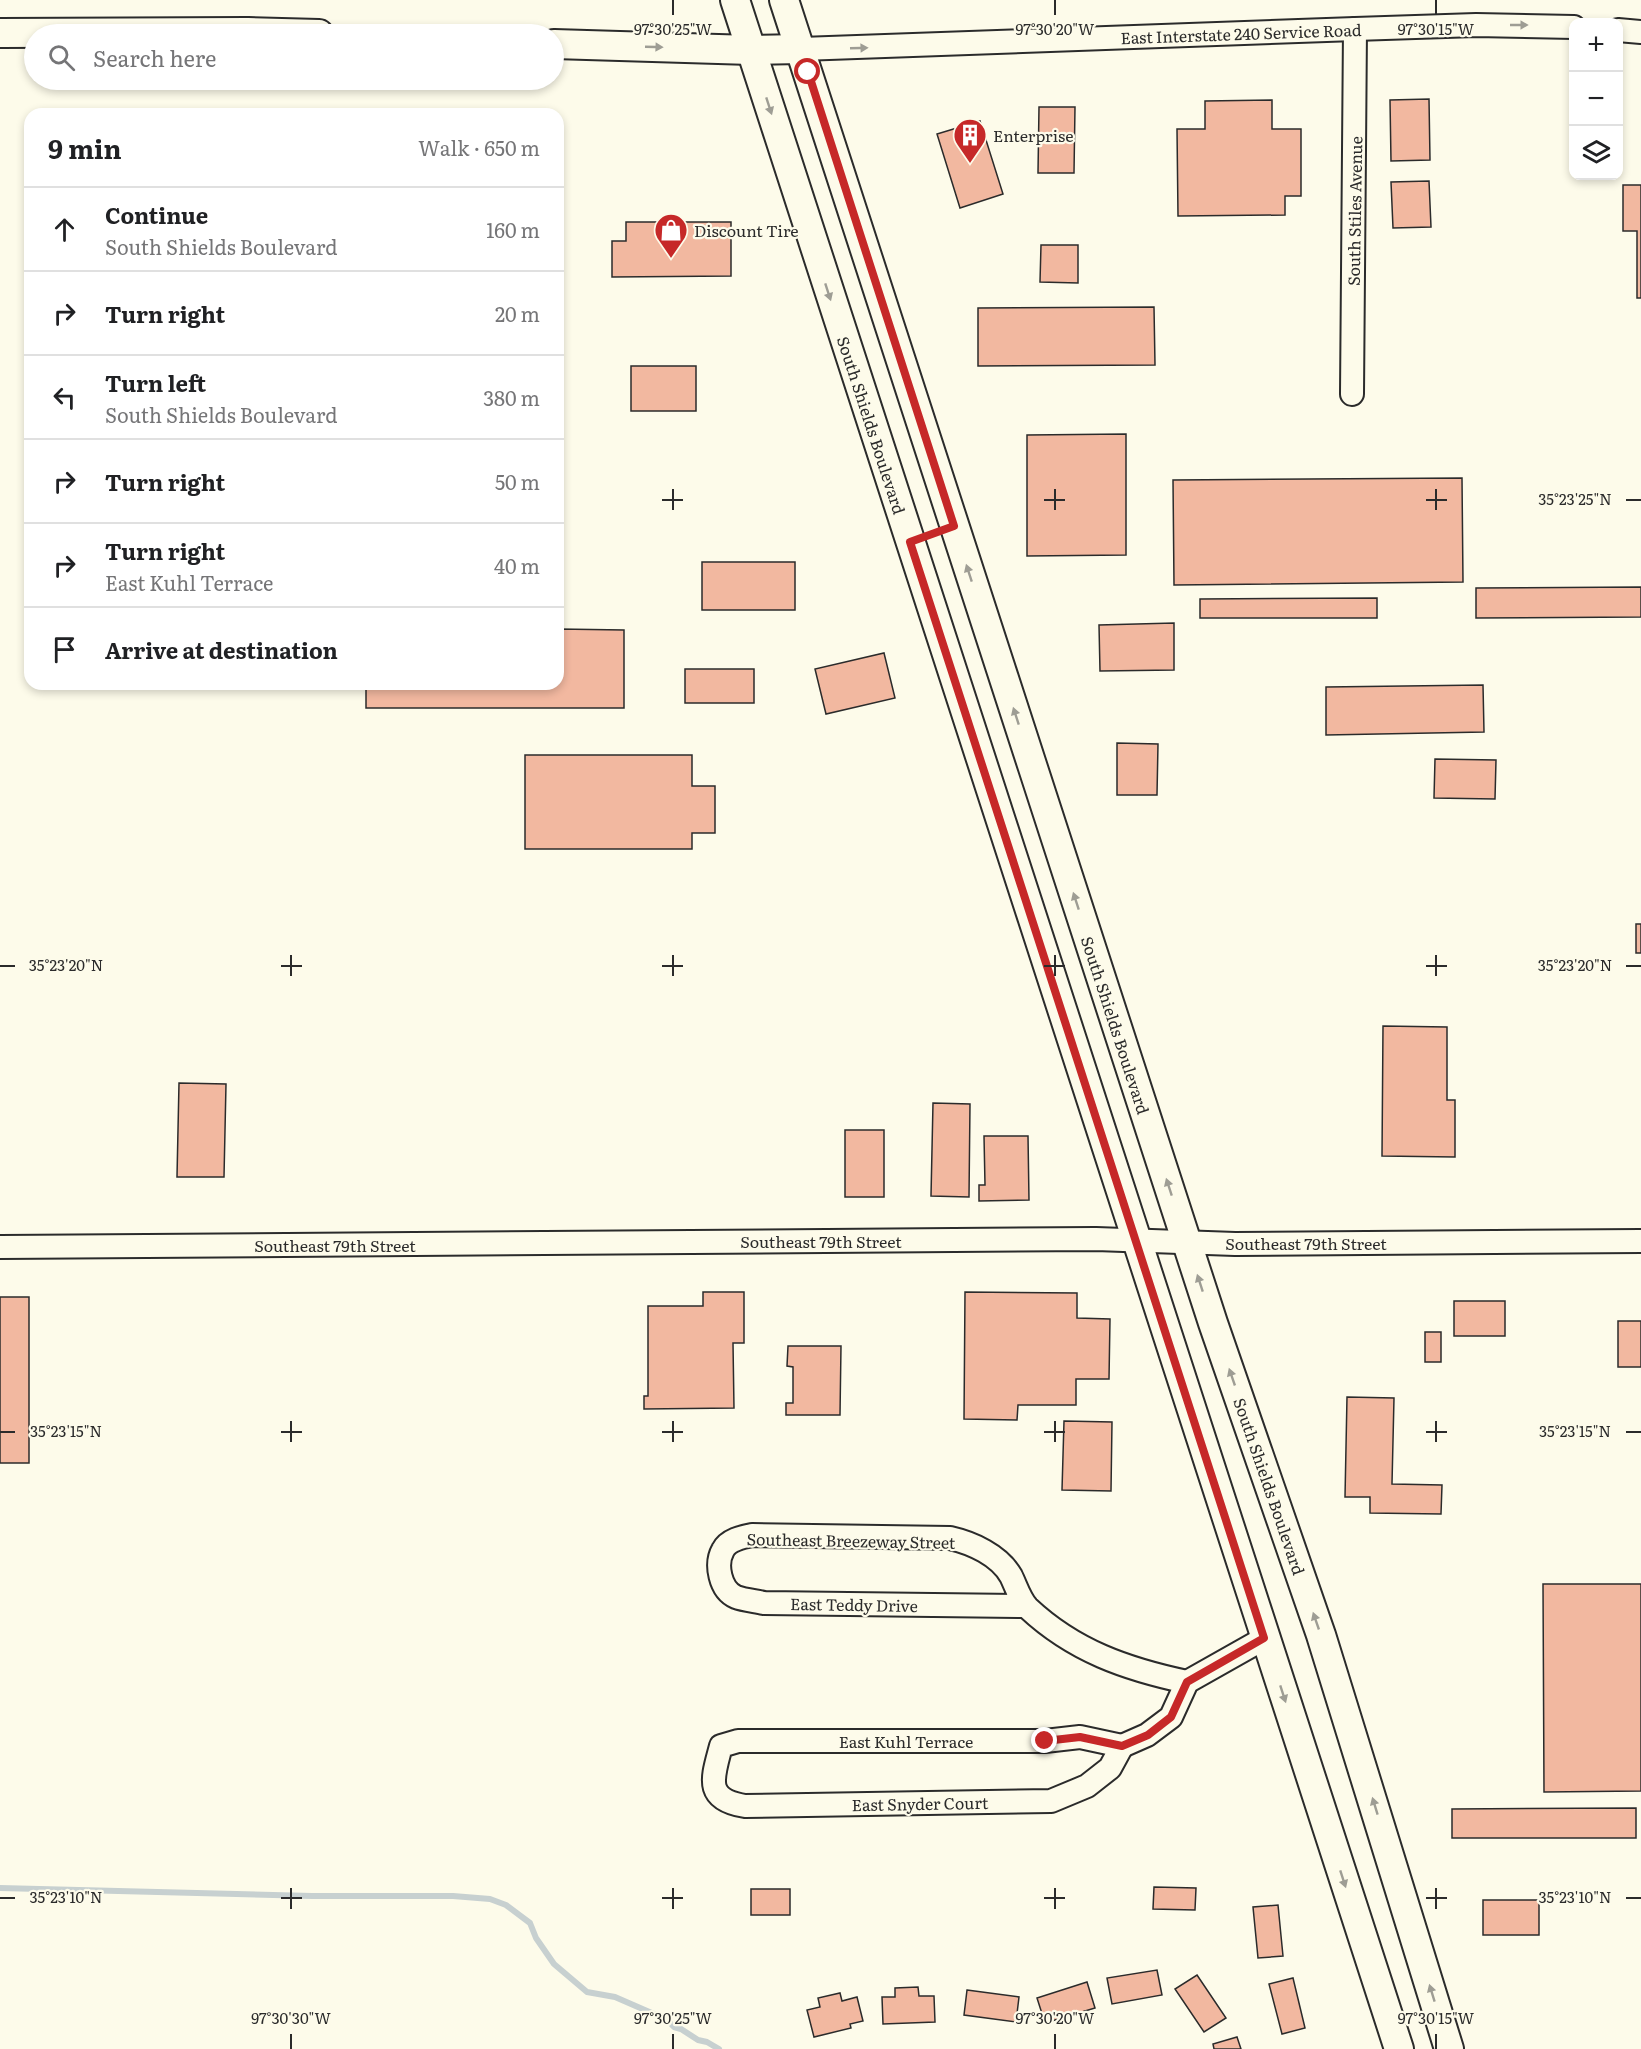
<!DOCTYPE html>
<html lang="en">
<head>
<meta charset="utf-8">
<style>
	:root { --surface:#fff; --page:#f2f2f2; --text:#202124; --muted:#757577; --line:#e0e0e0 }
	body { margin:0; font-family:Literata,serif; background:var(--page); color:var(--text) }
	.controls { position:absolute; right:18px; top:18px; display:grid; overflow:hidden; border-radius:12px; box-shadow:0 3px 9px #0003 }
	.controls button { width:54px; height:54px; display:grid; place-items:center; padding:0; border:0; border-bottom:2px solid var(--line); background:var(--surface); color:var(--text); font:30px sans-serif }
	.stop { position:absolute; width:18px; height:18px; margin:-14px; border:4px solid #c62828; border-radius:50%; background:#fff }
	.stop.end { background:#c62828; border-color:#fff; box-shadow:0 2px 6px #0008 }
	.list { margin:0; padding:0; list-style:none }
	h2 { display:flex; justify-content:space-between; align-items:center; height:78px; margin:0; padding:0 24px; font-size:26px }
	h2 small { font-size:20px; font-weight:400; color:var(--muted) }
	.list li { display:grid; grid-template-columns:39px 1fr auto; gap:18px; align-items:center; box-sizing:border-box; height:84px; padding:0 24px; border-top:2px solid var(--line) }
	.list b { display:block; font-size:22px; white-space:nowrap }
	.list p { margin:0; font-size:20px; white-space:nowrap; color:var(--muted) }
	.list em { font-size:20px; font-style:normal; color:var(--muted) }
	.icon { flex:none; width:33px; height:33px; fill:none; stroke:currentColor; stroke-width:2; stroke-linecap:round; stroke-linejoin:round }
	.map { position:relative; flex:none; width:1641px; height:2049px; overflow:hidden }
	.search { position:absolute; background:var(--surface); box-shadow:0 3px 9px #0003; left:24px; top:24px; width:540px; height:66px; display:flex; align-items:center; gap:15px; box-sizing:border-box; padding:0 21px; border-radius:33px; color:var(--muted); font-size:22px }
	.panel { position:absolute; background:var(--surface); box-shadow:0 3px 9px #0003; left:24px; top:108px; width:540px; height:582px; border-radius:18px }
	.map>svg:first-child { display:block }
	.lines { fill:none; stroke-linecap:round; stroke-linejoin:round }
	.stream { stroke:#c7d0d0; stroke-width:6 }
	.building { fill:#f2b8a0; stroke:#2b2b2b; stroke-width:1.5 }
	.minor-casing { stroke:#2b2b2b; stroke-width:26 }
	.major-casing { stroke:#2b2b2b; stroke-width:32 }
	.minor { stroke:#fdfbea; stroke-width:22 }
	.major { stroke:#fdfbea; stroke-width:28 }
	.oneway { fill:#9e9d94 }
	.route { stroke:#c62828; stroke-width:8 }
	.ticks { fill:none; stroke:#2b2b2b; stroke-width:2 }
	.labels { text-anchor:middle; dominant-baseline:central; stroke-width:4.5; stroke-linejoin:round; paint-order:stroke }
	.street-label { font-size:16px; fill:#2b2b2b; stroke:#fdfbea }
	.poi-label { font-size:16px; fill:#2b2b2b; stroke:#fdfbea; text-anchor:start }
	.ticks-label { font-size:15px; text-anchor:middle; fill:#2b2b2b; stroke:#fdfbea; stroke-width:4.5; stroke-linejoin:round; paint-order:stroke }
</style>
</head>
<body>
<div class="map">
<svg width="1641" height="2049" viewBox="0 0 1641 2049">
	<rect width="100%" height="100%" fill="#fdfbea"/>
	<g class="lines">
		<!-- stream -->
		<path class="stream" d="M 0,1888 L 312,1896 L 453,1896 L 490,1899 L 506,1905 L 530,1923 L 536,1938 L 554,1964 L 587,1992 L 615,1997 L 654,2014 L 668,2021 L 674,2027 L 681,2029 L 698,2040 L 707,2042 L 719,2049"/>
	</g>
	<!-- building -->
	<g class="building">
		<path d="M 1429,99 L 1430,160 L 1391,161 L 1390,100 Z"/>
		<path d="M 1272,100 L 1272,129 L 1301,129 L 1301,196 L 1285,196 L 1285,215 L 1178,216 L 1177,129 L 1205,129 L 1205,101 Z"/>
		<path d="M 1039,107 L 1075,107 L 1074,173 L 1038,173 Z"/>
		<path d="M 980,121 L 1003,194 L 960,208 L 937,134 Z"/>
		<path d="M 1429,181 L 1431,227 L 1393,228 L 1391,182 Z"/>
		<path d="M 1623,185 L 1641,185 L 1641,298 L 1637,298 L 1637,231 L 1623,231 Z"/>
		<path d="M 626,222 L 731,222 L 731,276 L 612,277 L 612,241 L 626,241 Z"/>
		<path d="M 1041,245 L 1078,245 L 1078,283 L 1040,282 Z"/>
		<path d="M 1154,307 L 1155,365 L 978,366 L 978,308 Z"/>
		<rect x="631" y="366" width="65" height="45"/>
		<path d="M 1126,434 L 1126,555 L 1027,556 L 1027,435 Z"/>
		<path d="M 1462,478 L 1463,582 L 1174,585 L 1173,480 Z"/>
		<rect x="702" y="562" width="93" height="48"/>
		<path d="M 1641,587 L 1641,617 L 1476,618 L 1476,588 Z"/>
		<path d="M 1377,598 L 1377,618 L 1200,618 L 1200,599 Z"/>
		<path d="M 1174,623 L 1174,670 L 1100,671 L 1099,625 Z"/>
		<path d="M 558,629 L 624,630 L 624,708 L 366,708 L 366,684 L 558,684 Z"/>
		<path d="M 884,653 L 895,698 L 826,714 L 815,669 Z"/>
		<rect x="685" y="669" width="69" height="34"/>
		<path d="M 1483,685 L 1484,732 L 1326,735 L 1326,687 Z"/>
		<path d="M 1117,743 L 1158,744 L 1157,795 L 1117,795 Z"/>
		<path d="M 525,755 L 692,755 L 692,786 L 715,786 L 715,833 L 692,833 L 692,849 L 525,849 Z"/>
		<path d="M 1435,759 L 1496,760 L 1495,799 L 1434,798 Z"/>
		<rect x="1636" y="924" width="5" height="29"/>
		<path d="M 1383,1026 L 1447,1027 L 1447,1100 L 1455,1100 L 1455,1157 L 1382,1156 Z"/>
		<path d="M 179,1083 L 226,1084 L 224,1177 L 177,1177 Z"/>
		<path d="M 933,1103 L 970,1104 L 969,1197 L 931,1196 Z"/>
		<rect x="845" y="1130" width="39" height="67"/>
		<path d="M 984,1136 L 1028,1136 L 1029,1200 L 979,1201 L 979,1185 L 985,1185 Z"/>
		<path d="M 703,1292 L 744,1292 L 744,1343 L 733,1343 L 734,1408 L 644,1409 L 644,1396 L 648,1396 L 648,1306 L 703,1306 Z"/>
		<path d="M 965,1292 L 1077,1293 L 1077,1318 L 1110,1319 L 1109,1379 L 1076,1379 L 1076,1405 L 1018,1405 L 1017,1420 L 964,1419 Z"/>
		<rect x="0" y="1297" width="29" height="166"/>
		<rect x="1454" y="1301" width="51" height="35"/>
		<rect x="1618" y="1321" width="23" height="46"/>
		<rect x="1425" y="1332" width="16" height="30"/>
		<path d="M 788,1346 L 841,1346 L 840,1415 L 786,1415 L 786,1403 L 793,1403 L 793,1367 L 787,1366 Z"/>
		<path d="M 1347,1397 L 1394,1398 L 1392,1484 L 1442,1485 L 1441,1514 L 1370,1513 L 1370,1497 L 1345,1497 Z"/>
		<path d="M 1064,1421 L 1112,1422 L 1111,1491 L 1062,1490 Z"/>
		<path d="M 1543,1584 L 1641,1584 L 1641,1791 L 1544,1792 Z"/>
		<path d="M 1636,1808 L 1636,1838 L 1452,1838 L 1452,1809 Z"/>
		<path d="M 1154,1887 L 1196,1888 L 1195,1910 L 1153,1909 Z"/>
		<rect x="751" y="1889" width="39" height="26"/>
		<rect x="1483" y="1900" width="56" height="35"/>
		<path d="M 1278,1905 L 1283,1956 L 1258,1958 L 1253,1907 Z"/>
		<path d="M 1157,1970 L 1162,1995 L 1112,2004 L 1107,1978 Z"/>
		<path d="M 1197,1975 L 1226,2018 L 1204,2032 L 1175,1989 Z"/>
		<path d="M 1293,1978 L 1305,2028 L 1282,2034 L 1269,1984 Z"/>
		<path d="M 1087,1982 L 1095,2008 L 1045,2023 L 1037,1998 Z"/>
		<path d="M 918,1987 L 919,1996 L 934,1996 L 935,2022 L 883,2024 L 882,1997 L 895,1997 L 895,1988 Z"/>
		<path d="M 967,1990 L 1019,1997 L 1016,2022 L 964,2015 Z"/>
		<path d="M 840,1993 L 842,2001 L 857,1997 L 863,2021 L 850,2024 L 851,2028 L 814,2037 L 807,2010 L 820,2007 L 818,1998 Z"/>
		<path d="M 1237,2037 L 1241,2049 L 1214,2049 L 1213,2044 Z"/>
	</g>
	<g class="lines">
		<defs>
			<g id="minor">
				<path d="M 1618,30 L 1641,32"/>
				<path d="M 801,49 L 1355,29 L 1476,25 L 1574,27"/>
				<path d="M 1352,394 L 1355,29"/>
				<path d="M 0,1247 L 1096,1239 L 1235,1244 L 1641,1241"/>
				<path d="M 1025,1606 L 764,1603 C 755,1601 744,1600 736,1597 C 720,1590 715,1564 723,1550 C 728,1540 742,1537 752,1535 L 950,1538 C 972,1543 999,1555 1011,1576 C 1016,1586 1020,1600 1028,1608 C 1074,1651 1126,1669 1187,1682"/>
				<path d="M 1080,1737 L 1122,1746 L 1110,1768 L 1087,1786 L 1051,1801 L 745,1806 C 703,1799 713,1777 721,1746 L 738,1741 L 1045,1741 Z"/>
				<path d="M 1122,1746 L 1147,1735 L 1171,1717 L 1187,1682 L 1265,1638"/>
			</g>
			<g id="major">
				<path d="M 735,0 L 1399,2049"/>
				<path d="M 784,0 L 1213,1323 L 1321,1635 L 1449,2049"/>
				<path d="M 0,33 L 248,32 L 319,34"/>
				<path d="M 554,44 L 751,50 L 801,49"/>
			</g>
		</defs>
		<!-- minor casing -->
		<use href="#minor" class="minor-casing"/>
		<!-- major casing -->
		<use href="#major" class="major-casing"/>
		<!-- minor -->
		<use href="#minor" class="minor"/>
		<!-- major -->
		<use href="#major" class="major"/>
	</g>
	<!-- one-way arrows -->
	<defs><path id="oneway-solid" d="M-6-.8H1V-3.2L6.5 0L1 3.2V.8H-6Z" transform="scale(1.5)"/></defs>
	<g class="oneway">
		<use href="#oneway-solid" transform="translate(1519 25)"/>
		<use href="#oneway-solid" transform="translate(654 47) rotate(2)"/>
		<use href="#oneway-solid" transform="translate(859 48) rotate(-2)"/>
		<use href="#oneway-solid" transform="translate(769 106) rotate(72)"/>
		<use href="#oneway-solid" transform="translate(828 292) rotate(72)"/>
		<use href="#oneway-solid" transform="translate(969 573) rotate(-108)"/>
		<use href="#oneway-solid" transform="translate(1016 716) rotate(-108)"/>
		<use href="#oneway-solid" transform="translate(1076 901) rotate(-108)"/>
		<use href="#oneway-solid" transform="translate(1169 1187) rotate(-108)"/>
		<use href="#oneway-solid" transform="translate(1200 1283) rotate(-108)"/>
		<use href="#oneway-solid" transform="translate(1232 1377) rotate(-109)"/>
		<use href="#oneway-solid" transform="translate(1316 1621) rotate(-109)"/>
		<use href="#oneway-solid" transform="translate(1283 1694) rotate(72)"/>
		<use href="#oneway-solid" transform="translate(1375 1806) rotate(-107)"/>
		<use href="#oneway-solid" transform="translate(1343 1879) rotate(72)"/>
		<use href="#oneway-solid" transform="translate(1432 1993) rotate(-107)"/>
	</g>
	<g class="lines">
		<!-- route -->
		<path class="route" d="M 808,72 L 954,526 L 910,542 L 1264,1638 L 1187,1682 L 1171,1717 L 1148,1735 L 1122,1746 L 1080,1737 L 1045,1741"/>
	</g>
	<!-- ticks -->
	<path class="ticks" d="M 673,0 L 673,15M 1055,0 L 1055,15M 1436,0 L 1436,15M 673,489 L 673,510M 1055,489 L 1055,510M 1436,489 L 1436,510M 662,500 L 683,500M 1044,500 L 1065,500M 1426,500 L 1447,500M 1626,500 L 1641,500M 291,955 L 291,976M 673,955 L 673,976M 1055,955 L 1055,976M 1436,955 L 1436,976M 0,966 L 15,966M 281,966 L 302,966M 662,966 L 683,966M 1044,966 L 1065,966M 1426,966 L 1447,966M 1626,966 L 1641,966M 291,1421 L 291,1442M 673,1421 L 673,1442M 1055,1421 L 1055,1442M 1436,1421 L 1436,1442M 0,1432 L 15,1432M 281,1432 L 302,1432M 662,1432 L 683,1432M 1044,1432 L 1065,1432M 1426,1432 L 1447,1432M 1626,1432 L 1641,1432M 291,1888 L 291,1909M 673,1888 L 673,1909M 1055,1888 L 1055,1909M 1436,1888 L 1436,1909M 0,1898 L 15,1898M 281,1898 L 302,1898M 662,1898 L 683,1898M 1044,1898 L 1065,1898M 1426,1898 L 1447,1898M 1626,1898 L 1641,1898M 291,2034 L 291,2049M 673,2034 L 673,2049M 1055,2034 L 1055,2049M 1436,2034 L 1436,2049"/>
	<!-- icons -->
	<defs>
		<symbol id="building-pin" viewBox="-11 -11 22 30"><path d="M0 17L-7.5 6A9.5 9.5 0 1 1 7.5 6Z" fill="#c62828" stroke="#fdfbea"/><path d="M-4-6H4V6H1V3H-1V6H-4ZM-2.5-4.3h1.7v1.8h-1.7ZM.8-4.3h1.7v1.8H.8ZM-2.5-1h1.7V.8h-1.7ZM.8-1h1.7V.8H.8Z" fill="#fff"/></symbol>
		<symbol id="shop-pin" viewBox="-11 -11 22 30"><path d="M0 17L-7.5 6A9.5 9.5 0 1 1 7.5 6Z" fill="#c62828" stroke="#fdfbea"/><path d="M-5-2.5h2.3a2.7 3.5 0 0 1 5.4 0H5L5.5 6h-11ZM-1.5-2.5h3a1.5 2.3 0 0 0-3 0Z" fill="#fff"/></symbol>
	</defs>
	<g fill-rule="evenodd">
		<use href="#building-pin" x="951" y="116" width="38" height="52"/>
		<use href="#shop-pin" x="652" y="211" width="38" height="52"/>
	</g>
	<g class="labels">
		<!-- street labels -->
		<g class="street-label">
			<text transform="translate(1241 33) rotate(-2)">East Interstate 240 Service Road</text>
			<text transform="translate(1354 211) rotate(-89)">South Stiles Avenue</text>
			<text transform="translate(872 425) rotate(72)">South Shields Boulevard</text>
			<text transform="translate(1116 1025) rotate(72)">South Shields Boulevard</text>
			<text x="821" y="1241">Southeast 79th Street</text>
			<text x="1306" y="1243">Southeast 79th Street</text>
			<text x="335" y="1245">Southeast 79th Street</text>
			<text transform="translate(1270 1486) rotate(71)">South Shields Boulevard</text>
			<text transform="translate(851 1540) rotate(1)">Southeast Breezeway Street</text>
			<text transform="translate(854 1604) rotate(1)">East Teddy Drive</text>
			<text x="906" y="1741">East Kuhl Terrace</text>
			<text transform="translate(920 1803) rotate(-1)">East Snyder Court</text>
		</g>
		<!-- poi labels -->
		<g class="poi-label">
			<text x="993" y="135">Enterprise</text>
			<text x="694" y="230">Discount Tire</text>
		</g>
	</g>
	<g class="ticks-label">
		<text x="673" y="35">97°30'25"W</text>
		<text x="1055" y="35">97°30'20"W</text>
		<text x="1436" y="35">97°30'15"W</text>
		<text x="1575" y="505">35°23'25"N</text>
		<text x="66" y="971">35°23'20"N</text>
		<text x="1575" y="971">35°23'20"N</text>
		<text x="66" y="1437">35°23'15"N</text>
		<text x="1575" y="1437">35°23'15"N</text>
		<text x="66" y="1903">35°23'10"N</text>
		<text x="1575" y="1903">35°23'10"N</text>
		<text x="291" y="2024">97°30'30"W</text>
		<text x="673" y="2024">97°30'25"W</text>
		<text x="1055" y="2024">97°30'20"W</text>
		<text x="1436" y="2024">97°30'15"W</text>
	</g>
</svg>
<div class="controls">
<button>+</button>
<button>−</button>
<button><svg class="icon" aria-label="layers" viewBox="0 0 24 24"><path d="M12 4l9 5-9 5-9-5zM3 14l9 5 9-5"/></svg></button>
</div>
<div class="stop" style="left:808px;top:72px"></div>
<div class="stop end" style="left:1045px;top:1741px"></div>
<div class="search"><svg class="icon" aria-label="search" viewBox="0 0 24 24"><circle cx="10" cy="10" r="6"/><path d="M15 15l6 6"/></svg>Search here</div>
<section class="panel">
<h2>9 min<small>Walk · 650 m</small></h2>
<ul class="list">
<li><svg class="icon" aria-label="ahead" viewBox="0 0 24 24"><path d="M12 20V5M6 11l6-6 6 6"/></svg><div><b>Continue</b><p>South Shields Boulevard</p></div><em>160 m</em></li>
<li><svg class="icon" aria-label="right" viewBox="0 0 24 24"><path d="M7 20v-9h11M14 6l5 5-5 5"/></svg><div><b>Turn right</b></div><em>20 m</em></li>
<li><svg class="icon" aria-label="left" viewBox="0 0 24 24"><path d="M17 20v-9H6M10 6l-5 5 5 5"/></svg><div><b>Turn left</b><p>South Shields Boulevard</p></div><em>380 m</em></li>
<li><svg class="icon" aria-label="right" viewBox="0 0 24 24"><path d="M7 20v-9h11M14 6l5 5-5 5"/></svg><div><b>Turn right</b></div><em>50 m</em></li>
<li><svg class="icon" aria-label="right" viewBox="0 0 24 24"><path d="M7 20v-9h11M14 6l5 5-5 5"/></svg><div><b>Turn right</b><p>East Kuhl Terrace</p></div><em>40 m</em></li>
<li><svg class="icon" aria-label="arrive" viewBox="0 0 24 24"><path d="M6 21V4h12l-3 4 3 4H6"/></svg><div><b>Arrive at destination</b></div></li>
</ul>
</section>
</div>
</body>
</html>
